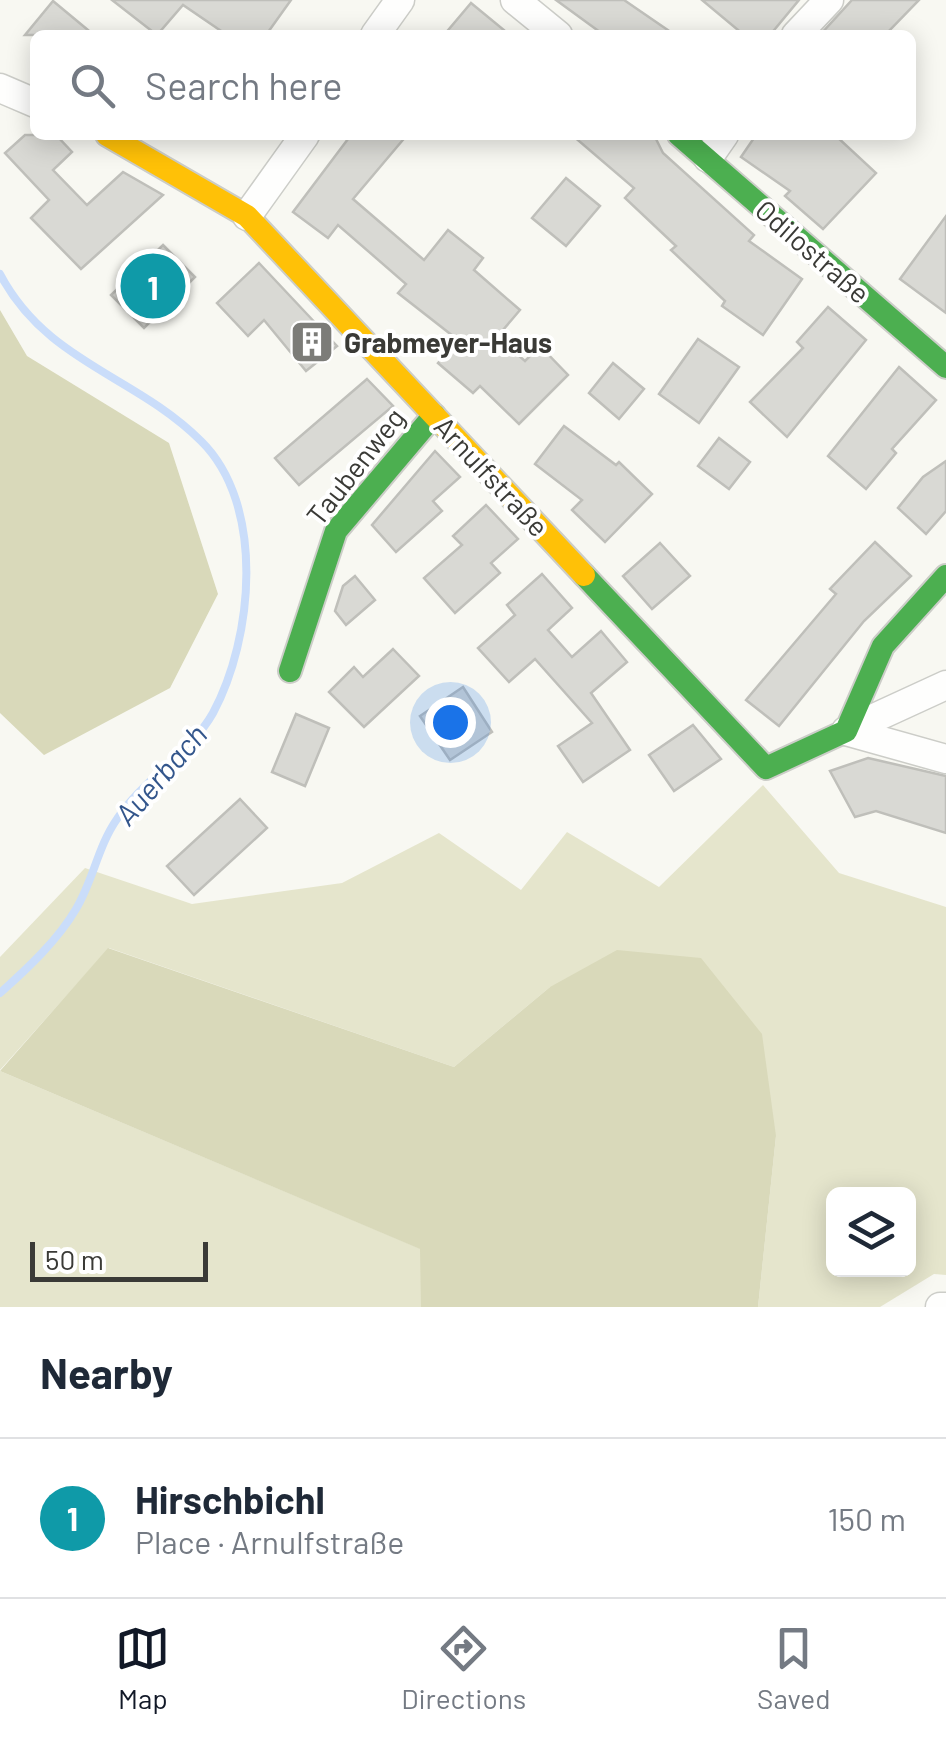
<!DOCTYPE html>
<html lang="en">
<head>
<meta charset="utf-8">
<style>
	:root { --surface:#fff; --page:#f6f6f7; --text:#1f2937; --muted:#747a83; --line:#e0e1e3; --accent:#111827 }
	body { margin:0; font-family:Barlow,sans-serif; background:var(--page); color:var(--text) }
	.controls { position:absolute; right:30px; bottom:30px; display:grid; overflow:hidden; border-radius:15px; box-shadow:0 5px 25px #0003 }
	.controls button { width:90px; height:90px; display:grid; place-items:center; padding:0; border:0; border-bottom:2px solid var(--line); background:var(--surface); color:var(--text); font:50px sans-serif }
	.scale { position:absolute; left:30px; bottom:25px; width:178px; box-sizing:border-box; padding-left:10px; border:5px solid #3a3a36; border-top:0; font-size:28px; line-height:35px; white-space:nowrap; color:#3a3a36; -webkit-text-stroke:8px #fff; paint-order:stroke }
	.you { position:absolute; left:450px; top:722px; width:35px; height:35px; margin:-25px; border:8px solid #fff; border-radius:50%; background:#1a73e8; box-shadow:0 0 0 15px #1a73e833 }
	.badge { display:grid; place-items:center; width:65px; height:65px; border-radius:50%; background:var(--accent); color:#fff; font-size:32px; font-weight:700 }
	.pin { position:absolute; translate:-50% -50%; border:5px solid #fff; box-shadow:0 2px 10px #0006 }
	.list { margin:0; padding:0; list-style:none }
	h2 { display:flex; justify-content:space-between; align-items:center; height:130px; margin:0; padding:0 40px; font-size:42px }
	h2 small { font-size:32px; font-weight:400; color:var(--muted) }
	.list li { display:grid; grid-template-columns:65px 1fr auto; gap:30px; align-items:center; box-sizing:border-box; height:160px; padding:0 40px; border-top:2px solid var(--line) }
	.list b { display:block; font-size:38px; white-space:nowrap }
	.list p { margin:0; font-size:32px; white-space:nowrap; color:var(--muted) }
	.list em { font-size:32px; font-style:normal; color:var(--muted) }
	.icon { flex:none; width:55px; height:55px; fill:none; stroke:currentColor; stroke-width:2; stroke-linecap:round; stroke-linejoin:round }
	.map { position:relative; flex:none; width:946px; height:1307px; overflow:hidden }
	.search { position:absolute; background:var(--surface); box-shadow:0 5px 25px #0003; left:30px; right:30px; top:30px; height:110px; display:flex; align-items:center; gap:25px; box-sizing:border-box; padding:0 35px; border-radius:15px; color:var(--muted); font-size:38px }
	.sheet { height:290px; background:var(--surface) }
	nav { display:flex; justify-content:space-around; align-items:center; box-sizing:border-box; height:140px; border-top:2px solid var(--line); background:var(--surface); font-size:28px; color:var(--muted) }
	nav a { display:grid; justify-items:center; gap:5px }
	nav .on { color:var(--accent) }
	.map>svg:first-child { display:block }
	.green { fill:#e5e5cc; fill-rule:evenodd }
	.forest { fill:#d9d9ba }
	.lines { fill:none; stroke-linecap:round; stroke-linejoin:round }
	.stream { stroke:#caddfa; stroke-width:8 }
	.building { fill:#d9d9d4; stroke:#bfbfba; stroke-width:2.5 }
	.street-casing { stroke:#cccdc8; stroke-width:31 }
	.fast-casing { stroke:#cccdc8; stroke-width:26 }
	.slow-casing { stroke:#cccdc8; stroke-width:26 }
	.street { stroke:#fefefd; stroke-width:28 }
	.fast { stroke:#4caf50; stroke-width:22 }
	.slow { stroke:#ffc107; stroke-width:22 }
	.labels { text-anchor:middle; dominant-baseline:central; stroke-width:8; stroke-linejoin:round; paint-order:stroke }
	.street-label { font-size:28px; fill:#3a3a36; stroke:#fff }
	.poi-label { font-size:28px; font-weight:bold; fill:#3a3a36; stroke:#fff; text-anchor:start }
	.water-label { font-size:30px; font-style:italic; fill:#33568c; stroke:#fff }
</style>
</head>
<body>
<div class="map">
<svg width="946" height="1307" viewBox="0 0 946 1307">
	<rect width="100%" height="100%" fill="#f8f8f2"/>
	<!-- green -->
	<g class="green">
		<path d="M 763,785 L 839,873 L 946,907 L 946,1275 L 934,1274 L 880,1307 L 758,1307 L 776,1136 L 550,987 L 454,1067 L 109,948 L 0,1070 L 0,957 L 85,868 L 192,904 L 342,883 L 439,833 L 521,890 L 567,832 L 659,887 ZM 834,1194 L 908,1194 L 908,1270 L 834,1270 Z"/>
		<path d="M 0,1071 L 421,1249 L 421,1307 L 0,1307 Z"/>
	</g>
	<!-- forest -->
	<g class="forest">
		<path d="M 0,310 L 27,356 L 169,443 L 218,594 L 170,688 L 44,755 L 0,713 Z"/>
		<path d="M 108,948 L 454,1067 L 550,987 L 617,950 L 701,958 L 762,1034 L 776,1136 L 758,1307 L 421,1307 L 420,1249 L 0,1071 Z"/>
	</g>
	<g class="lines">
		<!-- stream -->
		<path class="stream" d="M 0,274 C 47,363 135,375 201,441 C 266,505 253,639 213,713 C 190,754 143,779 117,819 C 98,846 93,881 76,909 C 58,940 27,969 0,993"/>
	</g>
	<!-- building -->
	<g class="building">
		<path d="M 112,0 L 291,0 L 266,35 L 227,35 L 183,5 L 157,35 Z"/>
		<path d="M 556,0 L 624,0 L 675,35 L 604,35 Z"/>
		<path d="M 702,0 L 799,0 L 770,35 L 744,35 Z"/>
		<path d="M 852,0 L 919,0 L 885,35 L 820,35 Z"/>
		<path d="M 53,1 L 94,35 L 25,35 Z"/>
		<path d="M 471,3 L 510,35 L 444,35 Z"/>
		<path d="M 25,135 L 56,135 L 72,152 L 53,170 L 87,205 L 123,172 L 163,195 L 81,269 L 31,218 L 49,200 L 5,153 Z"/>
		<path d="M 351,135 L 407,135 L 353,199 L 424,260 L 448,230 L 483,258 L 474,270 L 520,310 L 497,337 L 525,361 L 540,346 L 568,375 L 519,424 L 480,386 L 473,393 L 438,363 L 458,340 L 398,293 L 406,284 L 338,225 L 328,238 L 293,212 Z"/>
		<path d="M 572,135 L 654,135 L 663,153 L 754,235 L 749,241 L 802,279 L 763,335 L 722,306 L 725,301 L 671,250 L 676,246 L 625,198 L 634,188 Z"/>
		<path d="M 756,135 L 835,135 L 876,173 L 823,229 L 785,196 L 790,191 L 741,157 Z"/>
		<path d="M 566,178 L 600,206 L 566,246 L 532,218 Z"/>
		<path d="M 946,216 L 946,313 L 900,279 Z"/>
		<path d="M 163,245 L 195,277 L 144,328 L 111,295 Z"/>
		<path d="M 259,263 L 337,346 L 306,371 L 264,320 L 248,336 L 217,303 Z"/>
		<path d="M 828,307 L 866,340 L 787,437 L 750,402 L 803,348 L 797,342 Z"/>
		<path d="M 698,339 L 739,367 L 699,423 L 659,394 Z"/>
		<path d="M 613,363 L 644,389 L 619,419 L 589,393 Z"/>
		<path d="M 899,367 L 936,400 L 892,449 L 896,453 L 866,489 L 828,456 Z"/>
		<path d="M 367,379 L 393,406 L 299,485 L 275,458 Z"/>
		<path d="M 564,426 L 616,465 L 619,462 L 652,494 L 605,542 L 572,510 L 582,500 L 535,464 Z"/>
		<path d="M 719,438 L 750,462 L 729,489 L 698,466 Z"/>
		<path d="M 435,451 L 460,477 L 433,501 L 442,511 L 396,552 L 372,525 Z"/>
		<path d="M 946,461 L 946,511 L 926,534 L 898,508 L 923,477 Z"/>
		<path d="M 486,505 L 518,539 L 491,563 L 500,573 L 455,613 L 424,578 L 462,545 L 453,536 Z"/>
		<path d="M 875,542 L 911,576 L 864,621 L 779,726 L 746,700 L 836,594 L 830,589 Z"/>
		<path d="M 660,543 L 690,576 L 652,609 L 623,576 Z"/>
		<path d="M 542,574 L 572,608 L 548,630 L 572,657 L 601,631 L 627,662 L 591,693 L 630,750 L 583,782 L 558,746 L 592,723 L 535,659 L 509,682 L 478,648 L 515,615 L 507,605 Z"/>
		<path d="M 355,576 L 375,600 L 346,625 L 335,611 L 343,586 Z"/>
		<path d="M 393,649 L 419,676 L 364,727 L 329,692 L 354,667 L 363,677 Z"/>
		<path d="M 463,687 L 492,732 L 450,760 L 420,716 Z"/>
		<path d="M 296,714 L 329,728 L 305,786 L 272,772 Z"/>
		<path d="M 693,725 L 721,759 L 674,791 L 649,755 Z"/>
		<path d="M 868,758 L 946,776 L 946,833 L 876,811 L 855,817 L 830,771 Z"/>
		<path d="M 240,799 L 267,828 L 194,895 L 167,866 Z"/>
	</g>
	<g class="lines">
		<defs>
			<g id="street">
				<path d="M 515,0 L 558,35"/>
				<path d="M 375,35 L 400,0"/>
				<path d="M 796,35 L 829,0"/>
				<path d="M 0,88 L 35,103"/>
				<path d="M 708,158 L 724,135"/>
				<path d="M 247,216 L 305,135"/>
				<path d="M 846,731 L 946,685"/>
				<path d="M 846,731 L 946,759"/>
				<path d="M 940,1307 L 946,1307"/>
			</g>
			<g id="fast">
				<path d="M 679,135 L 946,367"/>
				<path d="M 584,575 L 766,768 L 846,731 L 883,646 L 946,576"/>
				<path d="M 290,671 L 336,531 L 434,415"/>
			</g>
			<path id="slow" d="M 107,135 L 247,216 L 584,575"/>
		</defs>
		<!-- street casing -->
		<use href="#street" class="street-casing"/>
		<!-- fast casing -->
		<use href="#fast" class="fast-casing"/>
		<!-- slow casing -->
		<use href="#slow" class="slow-casing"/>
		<!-- street -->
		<use href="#street" class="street"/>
		<!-- fast -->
		<use href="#fast" class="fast"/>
		<!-- slow -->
		<use href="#slow" class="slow"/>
	</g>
	<!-- icons -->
	<defs>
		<symbol id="building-square" viewBox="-11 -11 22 22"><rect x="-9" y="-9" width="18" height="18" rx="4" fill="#7c7c78" stroke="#fff"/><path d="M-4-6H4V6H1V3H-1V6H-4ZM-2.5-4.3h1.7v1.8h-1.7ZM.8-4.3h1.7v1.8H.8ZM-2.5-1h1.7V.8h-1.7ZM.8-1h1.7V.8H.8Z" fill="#fff"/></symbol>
	</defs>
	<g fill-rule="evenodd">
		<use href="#building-square" x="287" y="317" width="50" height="50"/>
	</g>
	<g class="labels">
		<!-- street labels -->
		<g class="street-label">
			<text transform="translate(813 251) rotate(41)">Odilostraße</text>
			<text transform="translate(355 466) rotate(-52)">Taubenweg</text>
			<text transform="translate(492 476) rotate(47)">Arnulfstraße</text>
		</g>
		<!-- poi labels -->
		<g class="poi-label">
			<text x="344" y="342">Grabmeyer-Haus</text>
		</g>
		<!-- water labels -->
		<g class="water-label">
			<text transform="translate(160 774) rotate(-49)">Auerbach</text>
		</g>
	</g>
</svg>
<div class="controls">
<button><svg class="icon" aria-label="layers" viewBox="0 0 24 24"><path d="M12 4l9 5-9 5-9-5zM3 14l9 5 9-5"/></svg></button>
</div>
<div class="scale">50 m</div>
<div class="you"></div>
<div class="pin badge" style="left:153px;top:286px;background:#0f9aa8">1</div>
<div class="search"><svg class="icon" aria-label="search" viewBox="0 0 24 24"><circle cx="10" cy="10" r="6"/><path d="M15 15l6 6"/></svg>Search here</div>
</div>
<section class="sheet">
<h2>Nearby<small></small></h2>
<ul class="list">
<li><span class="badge" style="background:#0f9aa8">1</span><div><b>Hirschbichl</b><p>Place · Arnulfstraße</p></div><em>150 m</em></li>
</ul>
</section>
<nav>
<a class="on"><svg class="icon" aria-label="map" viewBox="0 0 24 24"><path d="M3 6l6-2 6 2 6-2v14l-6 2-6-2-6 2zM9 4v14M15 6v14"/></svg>Map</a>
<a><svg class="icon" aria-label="directions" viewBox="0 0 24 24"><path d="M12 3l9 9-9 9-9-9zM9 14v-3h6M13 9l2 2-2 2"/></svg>Directions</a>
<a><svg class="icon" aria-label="saved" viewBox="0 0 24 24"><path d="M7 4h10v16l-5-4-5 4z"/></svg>Saved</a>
</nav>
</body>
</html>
